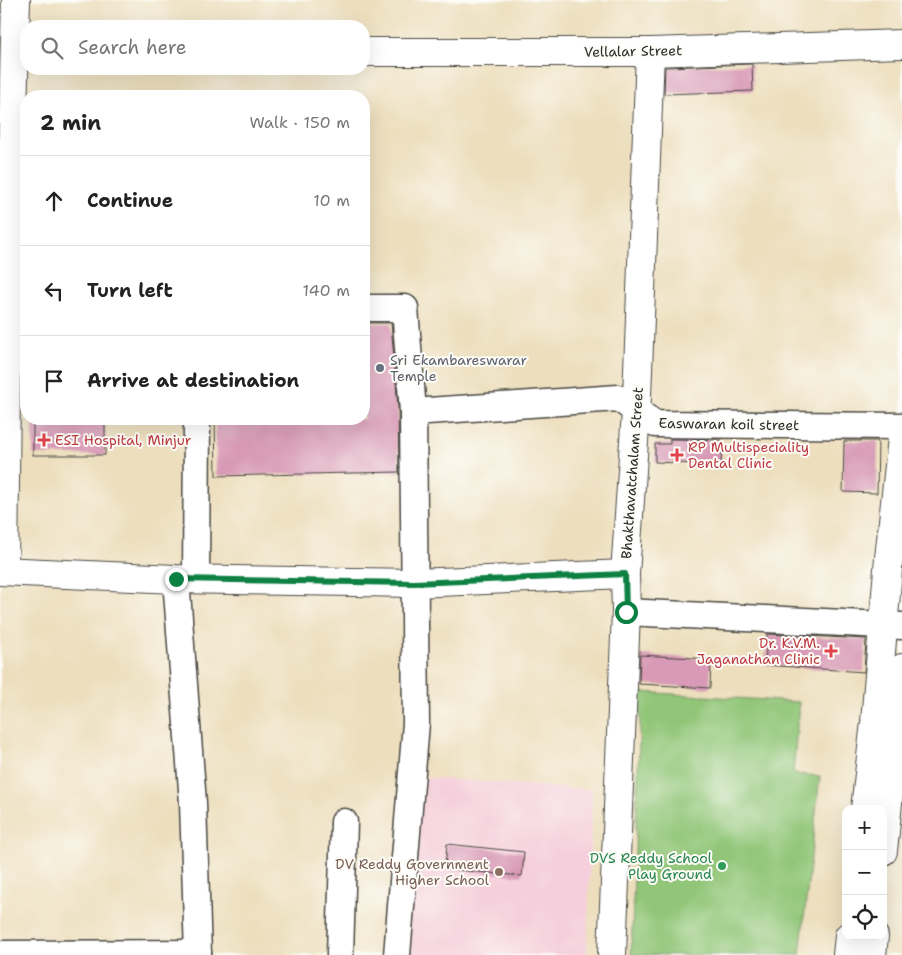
<!DOCTYPE html>
<html lang="en">
<head>
<meta charset="utf-8">
<style>
	:root { --surface:#fff; --page:#f6f6f6; --text:#222; --muted:#767676; --line:#e0e0e0 }
	body { margin:0; font-family:"Shantell Sans",sans-serif; background:var(--page); color:var(--text) }
	.controls { position:absolute; right:15px; bottom:15px; display:grid; overflow:hidden; border-radius:10px; box-shadow:0 5px 20px #0002 }
	.controls button { width:45px; height:45px; display:grid; place-items:center; padding:0; border:0; border-bottom:1px solid var(--line); background:var(--surface); color:var(--text); font:25px sans-serif }
	.stop { position:absolute; width:15px; height:15px; margin:-11px; border:4px solid #0b8043; border-radius:50%; background:#fff }
	.stop.end { background:#0b8043; border-color:#fff; box-shadow:0 1px 5px #0008 }
	.list { margin:0; padding:0; list-style:none }
	h2 { display:flex; justify-content:space-between; align-items:center; height:65px; margin:0; padding:0 20px; font-size:21px }
	h2 small { font-size:16px; font-weight:400; color:var(--muted) }
	.list li { display:grid; grid-template-columns:32px 1fr auto; gap:15px; align-items:center; box-sizing:border-box; height:90px; padding:0 20px; border-top:1px solid var(--line) }
	.list b { display:block; font-size:19px; white-space:nowrap }
	.list em { font-size:16px; font-style:normal; color:var(--muted) }
	.icon { flex:none; width:28px; height:28px; fill:none; stroke:currentColor; stroke-width:2; stroke-linecap:round; stroke-linejoin:round }
	.map { position:relative; flex:none; width:902px; height:955px; overflow:hidden }
	.search { position:absolute; background:var(--surface); box-shadow:0 5px 20px #0002; left:20px; top:20px; width:350px; height:55px; display:flex; align-items:center; gap:12px; box-sizing:border-box; padding:0 18px; border-radius:20px; color:var(--muted); font-size:19px }
	.panel { position:absolute; background:var(--surface); box-shadow:0 5px 20px #0002; left:20px; top:90px; width:350px; height:335px; border-radius:20px }
	.map>svg:first-child { display:block }
	.built { fill:#f5cfdb }
	.green { fill:#91c678; stroke:#5e7852 }
	.building { fill:#d89ab6 }
	.lines { fill:none; stroke-linecap:round; stroke-linejoin:round }
	.minor-casing { stroke:#484641; stroke-width:29 }
	.tertiary-casing { stroke:#484641; stroke-width:30 }
	.primary-casing { stroke:#484641; stroke-width:30 }
	.minor { stroke:#fff; stroke-width:26 }
	.tertiary { stroke:#fff; stroke-width:28 }
	.primary { stroke:#fff; stroke-width:28 }
	.route { stroke:#0b8043; stroke-width:6 }
	.worship-dot { fill:#6b7280; stroke:#fdfcf7; stroke-width:2 }
	.health-dot { fill:#e0444e; stroke:#fdfcf7; stroke-width:2 }
	.leisure-dot { fill:#2e9e5b; stroke:#fdfcf7; stroke-width:2 }
	.education-dot { fill:#8d6e63; stroke:#fdfcf7; stroke-width:2 }
	.labels { text-anchor:middle; dominant-baseline:central; stroke-width:4; stroke-linejoin:round; paint-order:stroke }
	.street-label { font-size:14px; fill:#2b2b2b; stroke:#fdfcf7 }
	.worship-label { font-size:14px; fill:#5b616d; stroke:#fdfcf7; text-anchor:start }
	.health-label { font-size:14px; fill:#be3a42; stroke:#fdfcf7; text-anchor:start }
	.leisure-label { font-size:14px; fill:#27864d; stroke:#fdfcf7; text-anchor:end }
	.education-label { font-size:14px; fill:#785e54; stroke:#fdfcf7; text-anchor:end }
</style>
</head>
<body>
<div class="map">
<svg width="902" height="955" viewBox="0 0 902 955">
	<rect width="100%" height="100%" fill="#fdfcf7"/>
	<filter id="ink" filterUnits="userSpaceOnUse"><feTurbulence type="fractalNoise" baseFrequency=".02" numOctaves="2"/><feDisplacementMap in="SourceGraphic" scale="10" xChannelSelector="R" yChannelSelector="G"/><feConvolveMatrix kernelMatrix="1 2 1 2 8 2 1 2 1" color-interpolation-filters="sRGB"/></filter>
	<filter id="wash" filterUnits="userSpaceOnUse"><feTurbulence type="fractalNoise" baseFrequency=".0096" numOctaves="4" result="noise"/><feDisplacementMap in="SourceGraphic" scale="20" xChannelSelector="R" yChannelSelector="G"/><feGaussianBlur stdDeviation="1.12" result="paint"/><feColorMatrix in="noise" values="0 0 0 0 0 0 0 0 0 0 0 0 0 0 0 0 0 1.4 0 .05"/><feComposite in="paint" operator="in"/></filter>
	<g filter="url(#wash)">
		<rect width="100%" height="100%" fill="#eddfbe"/>
		<!-- built -->
		<path class="built" d="M 417,777 L 592,790 L 587,955 L 403,955 Z"/>
		<!-- green -->
		<path class="green" d="M 641,692 L 799,702 L 793,774 L 820,776 L 800,955 L 631,955 Z"/>
		<g id="blocks">
			<!-- building -->
			<g class="building">
				<path d="M 752,64 L 753,91 L 664,94 L 665,67 Z"/>
				<path d="M 364,323 L 391,323 L 398,408 L 399,472 L 216,476 L 215,419 L 364,419 Z"/>
				<rect x="33" y="423" width="72" height="32"/>
				<path d="M 670,439 L 722,440 L 721,465 L 655,462 L 655,444 L 670,444 Z"/>
				<path d="M 844,441 L 878,441 L 877,493 L 843,492 Z"/>
				<path d="M 767,634 L 866,639 L 864,672 L 765,665 Z"/>
				<path d="M 640,655 L 711,659 L 710,688 L 639,684 Z"/>
				<path d="M 447,844 L 524,852 L 522,876 L 445,869 Z"/>
			</g>
		</g>
	</g>
	<g filter="url(#ink)">
		<use href="#blocks" fill-opacity="0" stroke="#484641" stroke-width="1"/>
		<g class="lines">
			<defs>
				<g id="minor">
					<path d="M 364,308 L 405,308 L 413,412 L 416,723 L 397,955"/>
					<path d="M 7,363 L 26,362"/>
					<path d="M 413,412 L 618,398 L 655,424 L 902,426"/>
					<path d="M 176,579 L 193,803 L 198,955"/>
					<path d="M 196,579 L 197,419"/>
					<path d="M 626,612 L 902,626"/>
					<path d="M 2,954 L 198,953"/>
					<path d="M 340,955 L 344,822"/>
				</g>
				<g id="tertiary">
					<path d="M 364,52 L 650,52 L 902,44"/>
					<path d="M 0,571 L 176,579 L 415,583 L 625,574"/>
					<path d="M 4,571 L 6,389 L 16,0"/>
					<path d="M 612,955 L 626,612 L 625,574 L 637,397 L 650,52"/>
				</g>
				<g id="primary">
					<path d="M 865,809 L 875,722 L 889,558 L 902,438"/>
					<path d="M 883,851 L 902,668"/>
					<path d="M 847,955 L 849,936"/>
					<path d="M 872,955 L 874,936"/>
				</g>
			</defs>
			<!-- minor casing -->
			<use href="#minor" class="minor-casing"/>
			<!-- tertiary casing -->
			<use href="#tertiary" class="tertiary-casing"/>
			<!-- primary casing -->
			<use href="#primary" class="primary-casing"/>
			<!-- minor -->
			<use href="#minor" class="minor"/>
			<!-- tertiary -->
			<use href="#tertiary" class="tertiary"/>
			<!-- primary -->
			<use href="#primary" class="primary"/>
		</g>
	</g>
	<g class="lines" filter="url(#ink)">
		<!-- route -->
		<path class="route" d="M 176,579 L 414,583 L 625,574 L 626,612"/>
	</g>
	<!-- markers -->
	<circle class="worship-dot" cx="380" cy="368" r="5"/>
	<g class="health-dot">
		<path d="M41.5 432.5h5v5h5v5h-5v5h-5v-5h-5v-5h5z"/>
		<path d="M674.5 447.5h5v5h5v5h-5v5h-5v-5h-5v-5h5z"/>
		<path d="M828.5 643.5h5v5h5v5h-5v5h-5v-5h-5v-5h5z"/>
	</g>
	<circle class="leisure-dot" cx="722" cy="866" r="5"/>
	<circle class="education-dot" cx="499" cy="872" r="5"/>
	<g class="labels">
		<!-- street labels -->
		<g class="street-label">
			<text transform="translate(633 51) rotate(-1)">Vellalar Street</text>
			<text transform="translate(729 424) rotate(1)">Easwaran koil street</text>
			<text transform="translate(632 473) rotate(-86)">Bhakthavatchalam Street</text>
		</g>
		<!-- worship labels -->
		<g class="worship-label">
			<text x="390" y="360">Sri Ekambareswarar<tspan x="390" dy="16">Temple</tspan></text>
		</g>
		<!-- health labels -->
		<g class="health-label">
			<text x="55" y="440">ESI Hospital, Minjur</text>
			<text x="688" y="447">RP Multispeciality<tspan x="688" dy="16">Dental Clinic</tspan></text>
			<text x="820" y="643" text-anchor="end">Dr. K.V.M.<tspan x="820" dy="16">Jaganathan Clinic</tspan></text>
		</g>
		<!-- leisure labels -->
		<g class="leisure-label">
			<text x="712" y="858">DVS Reddy School<tspan x="712" dy="16">Play Ground</tspan></text>
		</g>
		<!-- education labels -->
		<g class="education-label">
			<text x="489" y="864">DV Reddy Government<tspan x="489" dy="16">Higher School</tspan></text>
		</g>
	</g>
</svg>
<div class="controls">
<button>+</button>
<button>−</button>
<button><svg class="icon" aria-label="locate" viewBox="0 0 24 24"><circle cx="12" cy="12" r="6"/><path d="M12 2v4M12 18v4M2 12h4M18 12h4"/></svg></button>
</div>
<div class="stop" style="left:626px;top:612px"></div>
<div class="stop end" style="left:176px;top:579px"></div>
<div class="search"><svg class="icon" aria-label="search" viewBox="0 0 24 24"><circle cx="10" cy="10" r="6"/><path d="M15 15l6 6"/></svg>Search here</div>
<section class="panel">
<h2>2 min<small>Walk · 150 m</small></h2>
<ul class="list">
<li><svg class="icon" aria-label="ahead" viewBox="0 0 24 24"><path d="M12 20V5M6 11l6-6 6 6"/></svg><div><b>Continue</b></div><em>10 m</em></li>
<li><svg class="icon" aria-label="left" viewBox="0 0 24 24"><path d="M17 20v-9H6M10 6l-5 5 5 5"/></svg><div><b>Turn left</b></div><em>140 m</em></li>
<li><svg class="icon" aria-label="arrive" viewBox="0 0 24 24"><path d="M6 21V4h12l-3 4 3 4H6"/></svg><div><b>Arrive at destination</b></div></li>
</ul>
</section>
</div>
</body>
</html>
